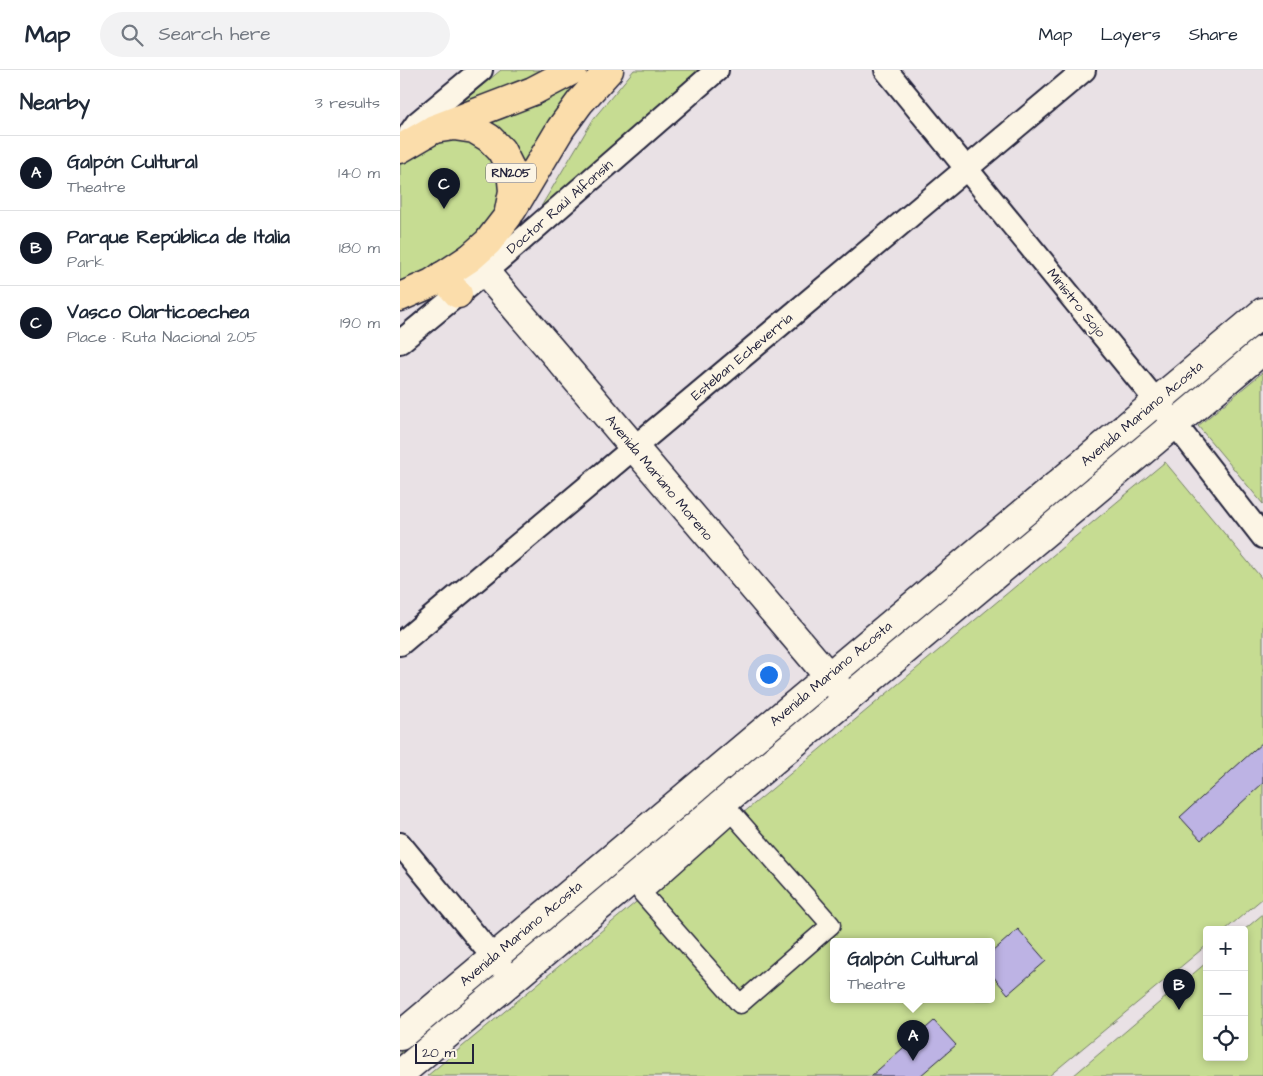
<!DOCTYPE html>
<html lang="en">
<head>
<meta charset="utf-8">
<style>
	:root { --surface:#fff; --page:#f2f2f3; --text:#1f2937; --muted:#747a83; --line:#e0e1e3; --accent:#111827 }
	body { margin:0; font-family:"Architects Daughter",sans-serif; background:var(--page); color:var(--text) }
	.controls { position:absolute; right:15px; bottom:15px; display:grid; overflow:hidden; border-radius:5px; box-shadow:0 2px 8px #0003 }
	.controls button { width:45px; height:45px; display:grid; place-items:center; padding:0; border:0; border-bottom:1px solid var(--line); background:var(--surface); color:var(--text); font:25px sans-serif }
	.scale { position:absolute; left:15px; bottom:12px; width:59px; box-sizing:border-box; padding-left:5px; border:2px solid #22223b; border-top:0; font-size:14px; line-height:18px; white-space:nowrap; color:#22223b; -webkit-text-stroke:4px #fcf5e5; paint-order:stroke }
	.you { position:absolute; left:368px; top:604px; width:18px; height:18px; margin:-12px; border:4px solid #fff; border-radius:50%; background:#1a73e8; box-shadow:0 0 0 8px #1a73e833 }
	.badge { display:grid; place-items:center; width:32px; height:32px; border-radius:50%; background:var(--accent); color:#fff; font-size:16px; font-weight:700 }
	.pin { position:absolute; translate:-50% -41px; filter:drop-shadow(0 1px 2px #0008) }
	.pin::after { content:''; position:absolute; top:26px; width:18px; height:15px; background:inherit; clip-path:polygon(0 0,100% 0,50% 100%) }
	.popup { position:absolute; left:430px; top:868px; width:165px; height:65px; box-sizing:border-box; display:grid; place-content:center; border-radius:5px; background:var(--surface); filter:drop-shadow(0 1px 4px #0005); font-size:16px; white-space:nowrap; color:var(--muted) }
	.popup b { font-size:19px; color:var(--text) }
	.popup::after { content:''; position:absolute; left:50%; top:100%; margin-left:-10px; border:10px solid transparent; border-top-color:var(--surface) }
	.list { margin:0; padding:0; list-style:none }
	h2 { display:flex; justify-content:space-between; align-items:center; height:65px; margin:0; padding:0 20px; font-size:21px }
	h2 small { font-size:16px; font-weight:400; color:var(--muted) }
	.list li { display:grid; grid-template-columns:32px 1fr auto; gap:15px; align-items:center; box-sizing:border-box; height:75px; padding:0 20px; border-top:1px solid var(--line) }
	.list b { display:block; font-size:19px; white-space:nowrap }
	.list p { margin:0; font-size:16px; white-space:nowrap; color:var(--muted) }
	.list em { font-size:16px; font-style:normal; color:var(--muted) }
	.icon { flex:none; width:28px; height:28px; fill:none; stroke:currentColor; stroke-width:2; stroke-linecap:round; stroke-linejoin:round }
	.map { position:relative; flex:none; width:863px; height:1006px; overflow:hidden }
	header { display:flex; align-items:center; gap:30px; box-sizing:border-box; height:70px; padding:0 25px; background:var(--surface); border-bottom:1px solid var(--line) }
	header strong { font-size:24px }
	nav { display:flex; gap:28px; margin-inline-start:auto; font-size:18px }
	.search { width:350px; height:45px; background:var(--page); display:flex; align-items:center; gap:12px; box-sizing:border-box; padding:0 18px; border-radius:28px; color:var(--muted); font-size:19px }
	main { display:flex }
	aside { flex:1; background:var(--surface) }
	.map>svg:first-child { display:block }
	.green { fill:#c6dc92; stroke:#747f66; fill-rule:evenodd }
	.building { fill:#bdb3e4; stroke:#22223b }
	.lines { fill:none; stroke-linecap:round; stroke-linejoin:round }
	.pedestrian-casing { stroke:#22223b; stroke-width:21 }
	.minor-casing { stroke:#22223b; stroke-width:26 }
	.secondary-casing { stroke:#22223b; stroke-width:31 }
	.primary-casing { stroke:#22223b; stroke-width:31 }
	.pedestrian { stroke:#fcf5e5; stroke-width:18 }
	.minor { stroke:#fcf5e5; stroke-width:22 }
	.secondary { stroke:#fcf5e5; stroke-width:28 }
	.primary { stroke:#fbddab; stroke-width:28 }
	.labels { text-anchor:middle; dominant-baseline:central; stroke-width:4; stroke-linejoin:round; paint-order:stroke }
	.shield { fill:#fcf5e5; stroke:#63616e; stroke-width:1 }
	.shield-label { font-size:12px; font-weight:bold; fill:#22223b }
	.street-label { font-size:14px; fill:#22223b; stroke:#fcf5e5 }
</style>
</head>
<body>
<header>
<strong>Map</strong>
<div class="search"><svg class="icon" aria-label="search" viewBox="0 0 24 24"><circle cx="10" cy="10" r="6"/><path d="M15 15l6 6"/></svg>Search here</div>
<nav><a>Map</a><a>Layers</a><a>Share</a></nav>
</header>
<main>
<aside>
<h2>Nearby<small>3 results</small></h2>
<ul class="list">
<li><span class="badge">A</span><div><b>Galpón Cultural</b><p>Theatre</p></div><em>140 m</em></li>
<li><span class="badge">B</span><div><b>Parque República de Italia</b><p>Park</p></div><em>180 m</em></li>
<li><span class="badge">C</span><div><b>Vasco Olarticoechea</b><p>Place · Ruta Nacional 205</p></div><em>190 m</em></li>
</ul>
</aside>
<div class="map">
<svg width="863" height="1006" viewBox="0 0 863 1006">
	<rect width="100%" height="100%" fill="#e9e1e5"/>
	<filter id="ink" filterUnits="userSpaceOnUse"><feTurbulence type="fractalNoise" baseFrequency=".02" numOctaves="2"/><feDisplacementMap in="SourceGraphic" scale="10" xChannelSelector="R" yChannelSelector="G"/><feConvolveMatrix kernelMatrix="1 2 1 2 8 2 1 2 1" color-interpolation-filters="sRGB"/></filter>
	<g filter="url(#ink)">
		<!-- green -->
		<g class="green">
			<path d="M 101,0 L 150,0 L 140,5 L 61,33 Z"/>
			<path d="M 184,0 L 201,0 L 121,113 L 77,51 Z"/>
			<path d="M 234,0 L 306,0 L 136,145 L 194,48 Z"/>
			<path d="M 70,68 L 95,89 L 104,133 L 68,179 L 0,217 L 0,87 L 27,70 Z"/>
			<path d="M 863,257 L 863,265 L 786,330 L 782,325 Z"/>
			<path d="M 863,302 L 863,434 L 798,356 Z"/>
			<path d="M 738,364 L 742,369 L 474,594 L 470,589 Z"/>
			<path d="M 765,392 L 863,510 L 863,828 L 825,860 L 807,860 L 807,875 L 649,1006 L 27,1006 ZM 434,872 L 592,872 L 592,930 L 434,930 Z"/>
			<path d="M 401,643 L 405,648 L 136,873 L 132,868 Z"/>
			<path d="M 863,844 L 863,1006 L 673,1006 L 807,892 L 807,987 L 844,987 L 844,860 Z"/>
			<path d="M 77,917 L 81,922 L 0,990 L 0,982 Z"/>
		</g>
		<!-- building -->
		<g class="building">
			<path d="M 863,672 L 863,713 L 801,770 L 780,747 Z"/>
			<path d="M 618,859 L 646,891 L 608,924 L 592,905 L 592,882 Z"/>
			<path d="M 534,951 L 556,975 L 520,1006 L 471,1006 Z"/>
		</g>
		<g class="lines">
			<defs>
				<path id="pedestrian" d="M 332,743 L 431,855 L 340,934 L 242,823 Z"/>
				<g id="minor">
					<path d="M 486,0 L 775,354 L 863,467"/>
					<path d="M 11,73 L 10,63 L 17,53 L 81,0"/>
					<path d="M 0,272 L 85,202 L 317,0"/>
					<path d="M 0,574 L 684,0"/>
					<path d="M 0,774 L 112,910"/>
				</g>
				<g id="secondary">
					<path d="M 70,188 L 85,202 L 441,621"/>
					<path d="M 0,966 L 863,242"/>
					<path d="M 0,1004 L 863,280"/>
				</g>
				<g id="primary">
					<path d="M 0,79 L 34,59 L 133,21 L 173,0"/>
					<path d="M 112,140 L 161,58 L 180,32 L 209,0"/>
					<path d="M 42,206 L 58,224"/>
					<path d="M 0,227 L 32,213 L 70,188 L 88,172 L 108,146 L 113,121 L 111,100 L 101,80 L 89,68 L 74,59 L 54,56 L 34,59"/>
				</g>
			</defs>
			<!-- pedestrian casing -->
			<use href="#pedestrian" class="pedestrian-casing"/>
			<!-- minor casing -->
			<use href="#minor" class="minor-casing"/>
			<!-- secondary casing -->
			<use href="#secondary" class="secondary-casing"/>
			<!-- primary casing -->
			<use href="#primary" class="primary-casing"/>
			<!-- pedestrian -->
			<use href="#pedestrian" class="pedestrian"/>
			<!-- minor -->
			<use href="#minor" class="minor"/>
			<!-- secondary -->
			<use href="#secondary" class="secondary"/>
			<!-- primary -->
			<use href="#primary" class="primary"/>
		</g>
	</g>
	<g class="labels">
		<!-- shield labels -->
		<rect class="shield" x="86" y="93.5" width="50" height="19" rx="4"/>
		<g class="shield-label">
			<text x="111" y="103">RN205</text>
		</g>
		<!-- street labels -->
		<g class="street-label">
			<text transform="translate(160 137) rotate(-41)">Doctor Raúl Alfonsín</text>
			<text transform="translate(676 233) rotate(51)">Ministro Sojo</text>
			<text transform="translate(342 287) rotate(-40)">Esteban Echeverría</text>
			<text transform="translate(742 344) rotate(-40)">Avenida Mariano Acosta</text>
			<text transform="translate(259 408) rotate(50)">Avenida Mariano Moreno</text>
			<text transform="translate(431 604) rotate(-40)">Avenida Mariano Acosta</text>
			<text transform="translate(121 864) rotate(-40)">Avenida Mariano Acosta</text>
		</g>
	</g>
</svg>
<div class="controls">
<button>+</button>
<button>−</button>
<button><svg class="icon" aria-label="locate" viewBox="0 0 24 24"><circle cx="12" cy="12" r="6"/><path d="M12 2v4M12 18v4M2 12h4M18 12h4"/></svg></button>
</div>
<div class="scale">20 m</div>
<div class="you"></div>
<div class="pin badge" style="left:513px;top:991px">A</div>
<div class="popup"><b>Galpón Cultural</b>Theatre</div>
<div class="pin badge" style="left:779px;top:940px">B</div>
<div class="pin badge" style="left:44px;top:139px">C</div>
</div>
</main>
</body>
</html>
